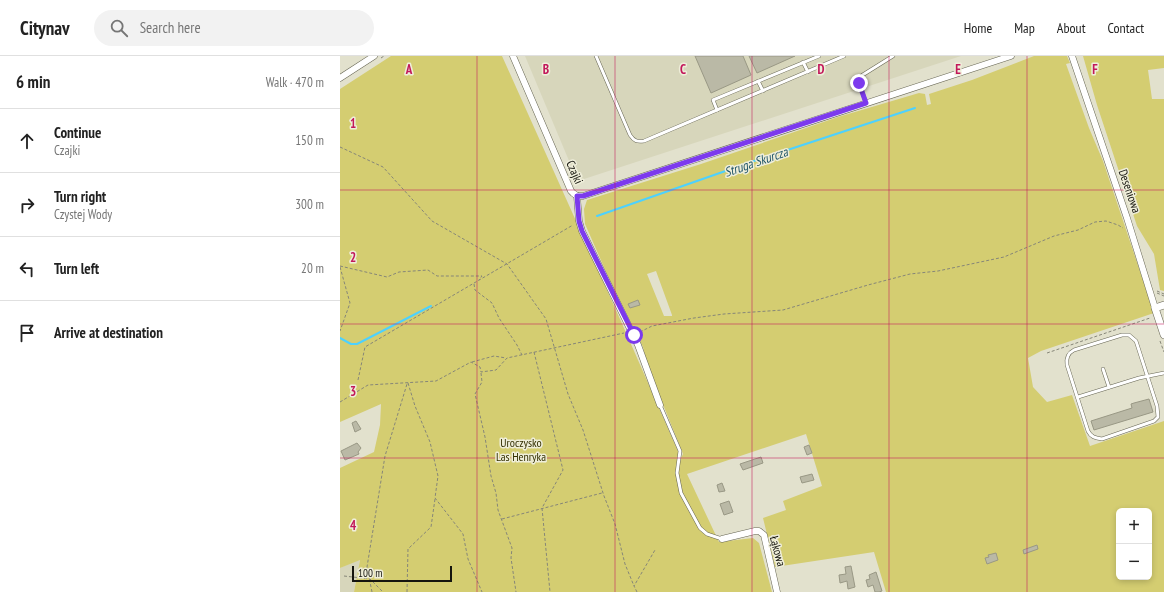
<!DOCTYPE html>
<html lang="en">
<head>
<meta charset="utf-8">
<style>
	:root { --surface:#fff; --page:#f2f2f2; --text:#222; --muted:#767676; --line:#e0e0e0 }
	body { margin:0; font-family:"PT Sans Narrow",sans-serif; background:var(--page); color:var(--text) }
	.controls { position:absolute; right:12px; bottom:12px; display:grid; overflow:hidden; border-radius:6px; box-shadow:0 2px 6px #0003 }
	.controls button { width:36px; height:36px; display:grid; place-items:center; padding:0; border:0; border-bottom:1px solid var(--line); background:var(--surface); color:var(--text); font:20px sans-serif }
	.scale { position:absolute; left:12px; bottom:10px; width:100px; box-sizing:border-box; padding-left:4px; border:2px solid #15150e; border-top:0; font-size:11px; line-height:14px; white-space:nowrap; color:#15150e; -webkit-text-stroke:3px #efeeda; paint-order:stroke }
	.stop { position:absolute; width:12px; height:12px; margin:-9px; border:3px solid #7c3aed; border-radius:50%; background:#fff }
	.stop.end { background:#7c3aed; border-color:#fff; box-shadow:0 1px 4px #0008 }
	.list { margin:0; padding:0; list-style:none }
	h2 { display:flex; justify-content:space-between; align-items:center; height:52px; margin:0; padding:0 16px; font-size:17px }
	h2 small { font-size:13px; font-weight:400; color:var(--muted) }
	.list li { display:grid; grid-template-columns:26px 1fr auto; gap:12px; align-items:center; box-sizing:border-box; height:64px; padding:0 16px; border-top:1px solid var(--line) }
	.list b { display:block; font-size:15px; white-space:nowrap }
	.list p { margin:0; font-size:13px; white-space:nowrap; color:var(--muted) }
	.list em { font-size:13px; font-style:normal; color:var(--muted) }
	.icon { flex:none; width:22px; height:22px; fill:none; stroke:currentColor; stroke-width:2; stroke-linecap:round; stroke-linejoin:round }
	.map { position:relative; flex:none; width:824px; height:536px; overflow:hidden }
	header { display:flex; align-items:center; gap:24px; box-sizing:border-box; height:56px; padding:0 20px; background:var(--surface); border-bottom:1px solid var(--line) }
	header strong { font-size:19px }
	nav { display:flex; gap:22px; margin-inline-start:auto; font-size:14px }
	.search { width:280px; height:36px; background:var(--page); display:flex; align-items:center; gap:10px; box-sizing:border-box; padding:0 14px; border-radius:22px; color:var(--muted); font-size:15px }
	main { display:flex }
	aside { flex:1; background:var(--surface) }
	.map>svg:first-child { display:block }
	.built { fill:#d7d6bb }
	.green { fill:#d4cd71; fill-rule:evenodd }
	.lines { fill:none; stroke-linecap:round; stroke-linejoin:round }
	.stream { stroke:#4dd1fe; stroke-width:2 }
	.building { fill:#bab9a6; stroke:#999885 }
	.service-casing { stroke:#676654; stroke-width:4 }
	.minor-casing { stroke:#676654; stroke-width:7 }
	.tertiary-casing { stroke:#676654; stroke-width:8 }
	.path { stroke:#868678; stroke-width:1; stroke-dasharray:3 2; stroke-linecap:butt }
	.service { stroke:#fff; stroke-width:3 }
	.minor { stroke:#fff; stroke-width:6 }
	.tertiary { stroke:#fff; stroke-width:7 }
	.route { stroke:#7c3aed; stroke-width:5 }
	.grid { fill:none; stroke:#c2185b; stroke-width:1; stroke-opacity:0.55 }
	.labels { text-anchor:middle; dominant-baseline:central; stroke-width:3; stroke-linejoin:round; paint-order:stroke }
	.street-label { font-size:12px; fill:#15150e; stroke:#efeeda }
	.park-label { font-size:12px; fill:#332f00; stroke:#efeeda }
	.water-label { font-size:13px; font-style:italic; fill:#1e5467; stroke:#efeeda }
	.grid-label { font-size:13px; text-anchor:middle; font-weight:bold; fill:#c2185b; stroke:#efeeda; stroke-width:3; stroke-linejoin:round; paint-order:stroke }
</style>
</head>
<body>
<header>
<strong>Citynav</strong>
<div class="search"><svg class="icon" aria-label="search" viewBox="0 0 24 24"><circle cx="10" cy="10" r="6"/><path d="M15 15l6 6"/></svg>Search here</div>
<nav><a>Home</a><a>Map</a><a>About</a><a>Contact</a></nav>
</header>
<main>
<aside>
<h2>6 min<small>Walk · 470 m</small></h2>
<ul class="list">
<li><svg class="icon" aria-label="ahead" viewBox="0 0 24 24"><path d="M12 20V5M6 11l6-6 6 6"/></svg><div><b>Continue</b><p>Czajki</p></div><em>150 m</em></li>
<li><svg class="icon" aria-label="right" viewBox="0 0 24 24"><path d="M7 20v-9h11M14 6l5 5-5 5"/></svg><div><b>Turn right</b><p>Czystej Wody</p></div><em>300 m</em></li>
<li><svg class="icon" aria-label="left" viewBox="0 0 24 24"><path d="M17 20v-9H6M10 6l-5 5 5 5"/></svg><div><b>Turn left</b></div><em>20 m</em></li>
<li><svg class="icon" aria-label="arrive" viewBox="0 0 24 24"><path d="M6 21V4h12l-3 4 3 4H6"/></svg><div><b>Arrive at destination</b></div></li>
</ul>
</aside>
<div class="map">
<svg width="824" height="536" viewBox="0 0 824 536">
	<rect width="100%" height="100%" fill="#e2e1cd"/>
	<!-- built -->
	<g class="built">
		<path d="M 185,0 L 621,0 L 241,124 L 235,119 Z"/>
		<path d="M 20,503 L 14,536 L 0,536 L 0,512 Z"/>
	</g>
	<!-- green -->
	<g class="green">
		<path d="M 51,0 L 162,0 L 280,263 L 341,402 L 343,398 L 307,309 L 303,291 L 271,227 L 245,168 L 244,153 L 247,144 L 361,108 L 498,61 L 579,37 L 585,38 L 587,49 L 591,48 L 589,38 L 632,24 L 694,0 L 727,0 L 730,7 L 726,8 L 749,72 L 763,105 L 814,257 L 701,295 L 688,302 L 693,331 L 707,346 L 732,339 L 750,390 L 824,365 L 824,536 L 546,536 L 534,496 L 435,511 L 423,462 L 446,454 L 443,445 L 482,430 L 466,378 L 347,418 L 379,486 L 413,482 L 419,487 L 432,536 L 14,536 L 20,504 L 0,512 L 0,412 L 34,396 L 40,369 L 41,348 L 0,366 L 0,33 ZM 316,215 L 332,259 L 332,260 L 324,260 L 307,218 ZM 779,455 L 809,455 L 809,521 L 779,521 Z"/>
		<path d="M 743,0 L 824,0 L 824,12 L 808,14 L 812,43 L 824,43 L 824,235 L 820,234 L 814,198 L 797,170 L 757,49 Z"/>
	</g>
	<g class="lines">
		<!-- stream -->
		<g class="stream">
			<path d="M 257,160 L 414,105 L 575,52"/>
			<path d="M 0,282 L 11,288 L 17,288 L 91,250"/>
		</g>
	</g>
	<!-- building -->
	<g class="building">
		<path d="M 355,0 L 403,0 L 411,19 L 371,37 Z"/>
		<path d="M 409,0 L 455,0 L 417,17 Z"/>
		<path d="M 298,244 L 300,249 L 290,252 L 288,248 Z"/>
		<path d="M 809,343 L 813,356 L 754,374 L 751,365 L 792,352 L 791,348 L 794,347 Z"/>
		<path d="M 16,365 L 21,373 L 15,376 L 12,367 Z"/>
		<path d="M 17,387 L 21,392 L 18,396 L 19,398 L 5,404 L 1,395 Z"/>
		<path d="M 469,389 L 472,397 L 467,399 L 464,391 Z"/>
		<path d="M 421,401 L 423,407 L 403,414 L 400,408 Z"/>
		<path d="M 472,418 L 474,424 L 462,427 L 460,421 Z"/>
		<path d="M 382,427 L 385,435 L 379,436 L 377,429 Z"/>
		<path d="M 389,445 L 393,456 L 384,459 L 380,448 Z"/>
		<path d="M 697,489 L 698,493 L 684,498 L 683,494 Z"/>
		<path d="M 656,497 L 658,504 L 647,508 L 645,502 L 649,501 L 648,499 Z"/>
		<path d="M 511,510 L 515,531 L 508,533 L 507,525 L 500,527 L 499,519 L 506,518 L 505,511 Z"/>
		<path d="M 536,516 L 542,535 L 539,536 L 535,536 L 533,529 L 528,531 L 526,524 L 530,523 L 529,519 Z"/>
	</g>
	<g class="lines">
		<defs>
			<g id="service">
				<path d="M 256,0 L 290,79 C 294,85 297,86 304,85 L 504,0"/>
				<path d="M 463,6 L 468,16"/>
				<path d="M 418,25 L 423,35"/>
				<path d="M 526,47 L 519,27 L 521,20 L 553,0"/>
				<path d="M 377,54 L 373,44 L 479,0"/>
				<path d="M 782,279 L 789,279 L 796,285 L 817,350 L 818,361 L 814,365 L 762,383 C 755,382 751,381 748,375 L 727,309 C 726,302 728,297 734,294 Z"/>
				<path d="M 763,313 L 769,331"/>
				<path d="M 738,341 L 799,322 L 824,317"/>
				<path d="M 320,349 L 340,395 L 337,417 L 341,437 L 360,472 L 367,478 L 382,483"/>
			</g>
			<g id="minor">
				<path d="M 173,0 L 231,135 L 233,137 L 237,140"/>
				<path d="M 732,0 L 787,162 L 815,252"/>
				<path d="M 0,22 L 34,0"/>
				<path d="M 237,140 L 243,140 L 671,0"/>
				<path d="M 237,140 L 239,165 L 242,175 L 298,289 L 320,349"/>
				<path d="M 382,483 L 415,475 L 419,475 L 424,479 L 437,536"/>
			</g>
			<path id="tertiary" d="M 824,249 L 815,252 L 824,279"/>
		</defs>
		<!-- service casing -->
		<use href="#service" class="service-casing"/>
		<!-- minor casing -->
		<use href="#minor" class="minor-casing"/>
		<!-- tertiary casing -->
		<use href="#tertiary" class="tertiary-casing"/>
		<!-- path -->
		<g class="path">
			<path d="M 41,2 L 44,0"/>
			<path d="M 0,91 L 43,111 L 92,165 L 167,208 L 206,263 L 228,338 L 243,374 L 264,440 L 275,468 L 285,508 L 294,530"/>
			<path d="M 0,210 L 47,221 L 59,216 L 88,214 L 97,220 L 142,220 L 139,224"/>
			<path d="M 0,211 L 10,247 L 0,275"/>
			<path d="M 134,228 L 135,234 L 152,247 L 159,262 L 177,289 L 182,299"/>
			<path d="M 817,235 L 824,238"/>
			<path d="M 817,237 L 824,240"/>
			<path d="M 300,276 L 312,270 L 354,262 L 384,258 L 443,254 L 528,229 L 570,218 L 598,215 L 664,201 L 714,180 L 738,174 L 755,166 L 766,165 L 778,169 L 783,172"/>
			<path d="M 820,285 L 824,296"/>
			<path d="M 194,296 L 223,414 L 202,452 L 210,536"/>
			<path d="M 707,297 L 810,262"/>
			<path d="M 132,306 L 154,300 L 166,302"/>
			<path d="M 141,317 L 142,326 L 135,338 L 145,381 L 151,420 L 156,437 L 158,454 L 172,492 L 171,502 L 176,536"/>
			<path d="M 18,324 L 25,291 L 233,169"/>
			<path d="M 68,327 L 75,350 L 90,386 L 98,420 L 95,442 L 123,478 L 128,503 L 142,536"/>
			<path d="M 0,346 L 28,329 L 96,325 L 131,306 L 140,311 L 141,316 L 156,314 L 167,302 L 284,277"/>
			<path d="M 162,463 L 262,437"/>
			<path d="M 4,520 L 30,523 L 43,536"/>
			<path d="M 32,536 L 27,511 L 45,400 L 67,328"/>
			<path d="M 67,536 L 68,493 L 91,471 L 95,443"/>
			<path d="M 297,536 L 294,530 L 315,494"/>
		</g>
		<!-- service -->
		<use href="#service" class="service"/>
		<!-- minor -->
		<use href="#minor" class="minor"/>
		<!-- tertiary -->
		<use href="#tertiary" class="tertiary"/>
	</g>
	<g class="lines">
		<!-- route -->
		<path class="route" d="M 294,279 L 242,175 L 239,165 L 237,140 L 243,140 L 526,47 L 519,27"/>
	</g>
	<!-- grid -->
	<path class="grid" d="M 137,0 L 137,536M 275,0 L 275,536M 412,0 L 412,536M 549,0 L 549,536M 687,0 L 687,536M 0,134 L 824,134M 0,268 L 824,268M 0,402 L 824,402"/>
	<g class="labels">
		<!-- street labels -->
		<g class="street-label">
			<text transform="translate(235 116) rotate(66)">Czajki</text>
			<text transform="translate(790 135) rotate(71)">Deseniowa</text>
			<text transform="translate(438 495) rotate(75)">Łąkowa</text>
		</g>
		<!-- park labels -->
		<g class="park-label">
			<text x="181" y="386">Uroczysko<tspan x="181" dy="14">Las Henryka</tspan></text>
		</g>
		<!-- water labels -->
		<g class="water-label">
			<text transform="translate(416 106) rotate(-19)">Struga Skurcza</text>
		</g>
	</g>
	<g class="grid-label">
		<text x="69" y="18">A</text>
		<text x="206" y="18">B</text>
		<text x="343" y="18">C</text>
		<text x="481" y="18">D</text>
		<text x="618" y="18">E</text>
		<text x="755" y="18">F</text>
		<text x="13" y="72">1</text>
		<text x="13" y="206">2</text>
		<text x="13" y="340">3</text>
		<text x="13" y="474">4</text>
	</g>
</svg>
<div class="controls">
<button>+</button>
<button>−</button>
</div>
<div class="scale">100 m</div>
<div class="stop" style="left:294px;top:279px"></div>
<div class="stop end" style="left:519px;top:27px"></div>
</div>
</main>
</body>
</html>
